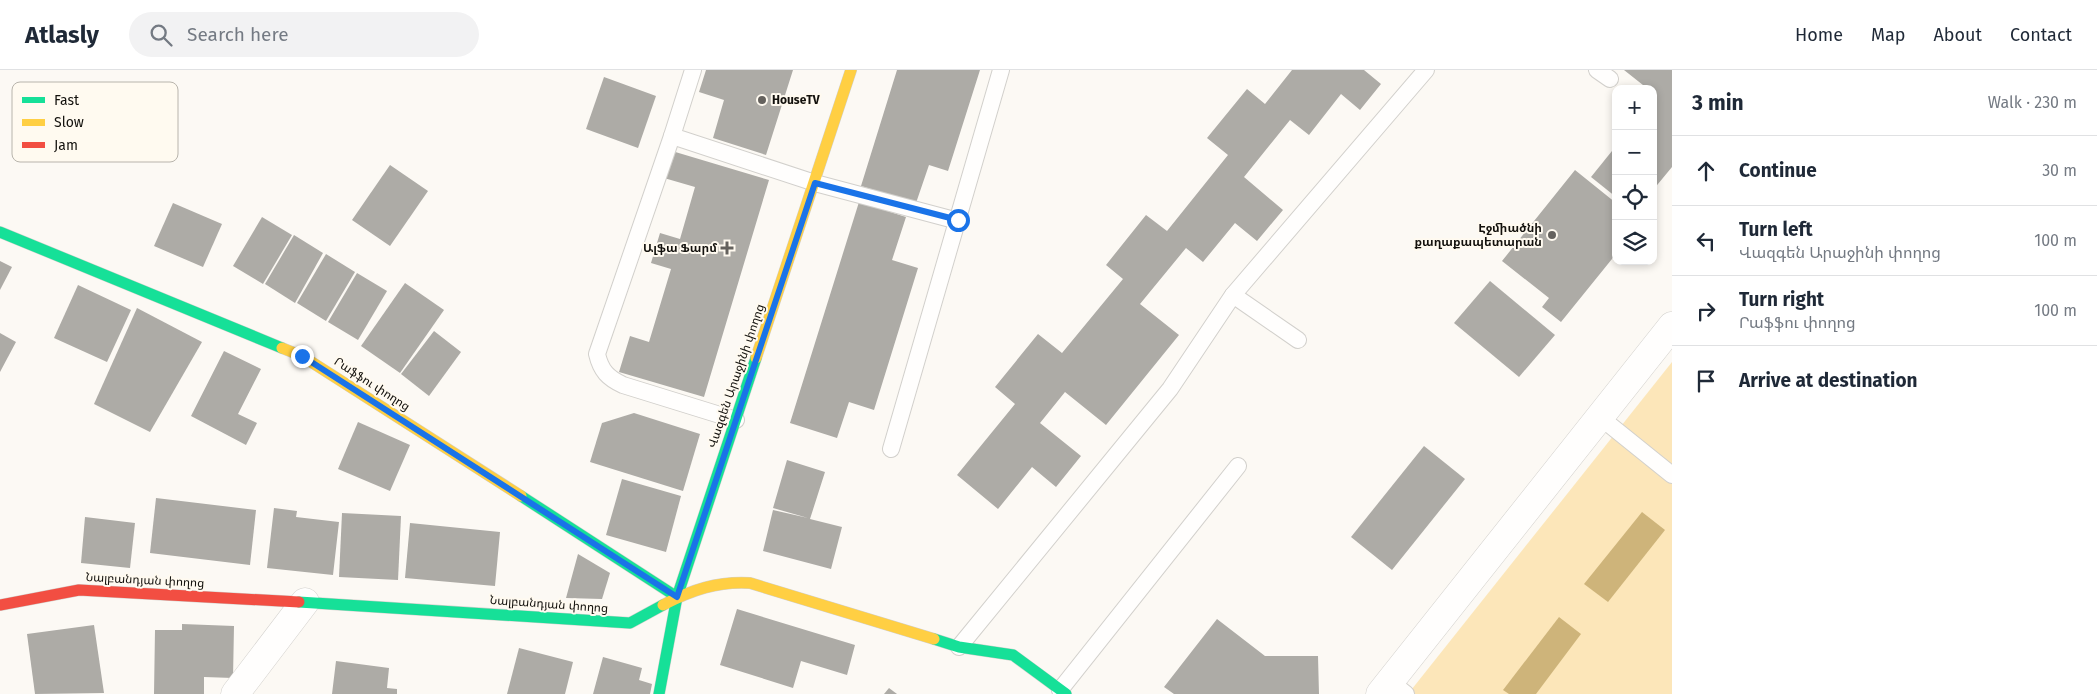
<!DOCTYPE html>
<html lang="en">
<head>
<meta charset="utf-8">
<style>
	:root { --surface:#fff; --page:#f2f2f3; --text:#1f2937; --muted:#747a83; --line:#e0e1e3 }
	body { margin:0; font-family:"Fira Sans","Noto Sans Armenian",sans-serif; background:var(--page); color:var(--text) }
	.controls { position:absolute; right:15px; top:15px; display:grid; overflow:hidden; border-radius:10px; box-shadow:0 2px 8px #0003 }
	.controls button { width:45px; height:45px; display:grid; place-items:center; padding:0; border:0; border-bottom:1px solid var(--line); background:var(--surface); color:var(--text); font:25px sans-serif }
	.stop { position:absolute; width:15px; height:15px; margin:-11px; border:4px solid #1a73e8; border-radius:50%; background:#fff }
	.stop.end { background:#1a73e8; border-color:#fff; box-shadow:0 1px 5px #0008 }
	.list { margin:0; padding:0; list-style:none }
	h2 { display:flex; justify-content:space-between; align-items:center; height:65px; margin:0; padding:0 20px; font-size:21px }
	h2 small { font-size:16px; font-weight:400; color:var(--muted) }
	.list li { display:grid; grid-template-columns:32px 1fr auto; gap:15px; align-items:center; box-sizing:border-box; height:70px; padding:0 20px; border-top:1px solid var(--line) }
	.list b { display:block; font-size:19px; white-space:nowrap }
	.list p { margin:0; font-size:16px; white-space:nowrap; color:var(--muted) }
	.list em { font-size:16px; font-style:normal; color:var(--muted) }
	.icon { flex:none; width:28px; height:28px; fill:none; stroke:currentColor; stroke-width:2; stroke-linecap:round; stroke-linejoin:round }
	.map { position:relative; flex:none; width:1672px; height:624px; overflow:hidden }
	header { display:flex; align-items:center; gap:30px; box-sizing:border-box; height:70px; padding:0 25px; background:var(--surface); border-bottom:1px solid var(--line) }
	header strong { font-size:24px }
	nav { display:flex; gap:28px; margin-inline-start:auto; font-size:18px }
	.search { width:350px; height:45px; background:var(--page); display:flex; align-items:center; gap:12px; box-sizing:border-box; padding:0 18px; border-radius:28px; color:var(--muted); font-size:19px }
	main { display:flex }
	aside { flex:1; background:var(--surface) }
	.map>svg:first-child { display:block }
	.green { fill:#fce6b9 }
	.water { fill:#ceb47a }
	.building { fill:#adaba6 }
	.lines { fill:none; stroke-linecap:round; stroke-linejoin:round }
	.lane-casing { stroke:#d2d0cc; stroke-width:18 }
	.street-casing { stroke:#d2d0cc; stroke-width:29 }
	.fast-casing { stroke:#d2d0cc; stroke-width:12 }
	.slow-casing { stroke:#d2d0cc; stroke-width:12 }
	.jam-casing { stroke:#d2d0cc; stroke-width:12 }
	.lane { stroke:#fffefd; stroke-width:16 }
	.street { stroke:#fffefd; stroke-width:28 }
	.fast { stroke:#16e098; stroke-width:11 }
	.slow { stroke:#ffcf43; stroke-width:11 }
	.jam { stroke:#f24e42; stroke-width:11 }
	.route { stroke:#1a73e8; stroke-width:6 }
	.poi-dot { fill:#65625e; stroke:#fffaf0; stroke-width:2 }
	.labels { text-anchor:middle; dominant-baseline:central; stroke-width:4; stroke-linejoin:round; paint-order:stroke }
	.poi-label { font-size:12px; font-weight:bold; fill:#13110d; stroke:#fffaf0; text-anchor:end }
	.street-label { font-size:12px; fill:#13110d; stroke:#fffaf0 }
	.key { fill:#fffaf0; stroke:#b8b4ac; stroke-width:1 }
	.key-label { font-size:14px; fill:#13110d }
</style>
</head>
<body>
<header>
<strong>Atlasly</strong>
<div class="search"><svg class="icon" aria-label="search" viewBox="0 0 24 24"><circle cx="10" cy="10" r="6"/><path d="M15 15l6 6"/></svg>Search here</div>
<nav><a>Home</a><a>Map</a><a>About</a><a>Contact</a></nav>
</header>
<main>
<div class="map">
<svg width="1672" height="624" viewBox="0 0 1672 624">
	<rect width="100%" height="100%" fill="#fcf9f4"/>
	<!-- green -->
	<path class="green" d="M 1672,292 L 1672,624 L 1408,624 Z"/>
	<!-- water -->
	<g class="water">
		<path d="M 1642,442 L 1665,460 L 1608,532 L 1584,514 Z"/>
		<path d="M 1559,547 L 1581,564 L 1536,624 L 1509,624 L 1503,620 Z"/>
	</g>
	<!-- building -->
	<g class="building">
		<path d="M 706,0 L 793,0 L 766,85 L 713,68 L 724,30 L 699,22 Z"/>
		<path d="M 897,0 L 980,0 L 948,101 L 929,95 L 916,133 L 861,116 Z"/>
		<path d="M 1292,0 L 1364,0 L 1381,14 L 1360,40 L 1341,24 L 1309,65 L 1290,50 L 1244,107 L 1283,140 L 1257,171 L 1235,153 L 1203,192 L 1186,178 L 1140,234 L 1179,265 L 1106,355 L 1065,322 L 1040,353 L 1081,386 L 1056,417 L 1032,397 L 998,439 L 957,405 L 1015,334 L 995,317 L 1038,264 L 1062,283 L 1123,209 L 1106,195 L 1146,145 L 1167,161 L 1228,85 L 1207,68 L 1247,19 L 1265,34 Z"/>
		<path d="M 1624,0 L 1672,0 L 1672,97 L 1653,120 L 1653,30 L 1657,26 L 1653,23 L 1653,19 L 1648,19 Z"/>
		<path d="M 604,7 L 656,26 L 638,78 L 586,59 Z"/>
		<path d="M 1616,76 L 1616,127 L 1591,107 Z"/>
		<path d="M 672,81 L 769,110 L 704,327 L 619,302 L 630,266 L 649,272 L 671,199 L 651,193 L 660,163 L 680,169 L 695,117 L 664,108 Z"/>
		<path d="M 390,95 L 428,121 L 390,176 L 352,150 Z"/>
		<path d="M 1575,100 L 1616,133 L 1616,184 L 1561,252 L 1542,237 L 1549,228 L 1502,191 Z"/>
		<path d="M 859,132 L 906,147 L 892,190 L 918,198 L 874,340 L 849,332 L 837,368 L 790,353 Z"/>
		<path d="M 173,133 L 222,154 L 203,197 L 154,176 Z"/>
		<path d="M 262,147 L 292,165 L 263,214 L 233,196 Z"/>
		<path d="M 294,165 L 323,183 L 295,233 L 265,214 Z"/>
		<path d="M 326,184 L 355,202 L 326,251 L 297,233 Z"/>
		<path d="M 0,191 L 12,197 L 0,220 Z"/>
		<path d="M 357,203 L 387,221 L 358,270 L 328,252 Z"/>
		<path d="M 1490,211 L 1555,265 L 1519,307 L 1454,253 Z"/>
		<path d="M 405,213 L 444,240 L 400,303 L 361,276 Z"/>
		<path d="M 78,215 L 131,240 L 107,292 L 54,268 Z"/>
		<path d="M 137,238 L 202,272 L 150,362 L 94,334 Z"/>
		<path d="M 434,261 L 461,282 L 429,326 L 401,304 Z"/>
		<path d="M 0,263 L 16,272 L 0,302 Z"/>
		<path d="M 224,281 L 261,299 L 238,344 L 257,353 L 246,375 L 191,346 Z"/>
		<path d="M 634,343 L 700,364 L 683,421 L 590,392 L 602,353 Z"/>
		<path d="M 358,352 L 410,375 L 390,421 L 338,399 Z"/>
		<path d="M 1424,376 L 1465,409 L 1392,500 L 1351,467 Z"/>
		<path d="M 787,390 L 825,402 L 810,449 L 842,457 L 831,499 L 763,481 L 773,440 L 808,448 L 773,438 Z"/>
		<path d="M 622,409 L 681,426 L 666,482 L 606,465 Z"/>
		<path d="M 156,428 L 256,440 L 250,495 L 150,483 Z"/>
		<path d="M 274,438 L 297,441 L 296,447 L 339,452 L 333,505 L 267,498 Z"/>
		<path d="M 342,443 L 401,446 L 398,510 L 339,507 Z"/>
		<path d="M 85,447 L 135,453 L 130,498 L 81,493 Z"/>
		<path d="M 410,453 L 500,462 L 495,516 L 405,508 Z"/>
		<path d="M 578,484 L 610,503 L 602,529 L 566,528 Z"/>
		<path d="M 737,539 L 855,575 L 847,605 L 801,591 L 793,618 L 720,595 Z"/>
		<path d="M 1217,549 L 1265,586 L 1318,586 L 1319,624 L 1174,624 L 1164,617 Z"/>
		<path d="M 182,554 L 234,556 L 233,608 L 204,607 L 204,624 L 154,624 L 155,560 L 182,560 Z"/>
		<path d="M 94,555 L 104,623 L 35,624 L 27,564 Z"/>
		<path d="M 519,578 L 573,592 L 565,624 L 507,624 Z"/>
		<path d="M 603,587 L 642,598 L 639,610 L 652,614 L 650,624 L 593,624 Z"/>
		<path d="M 336,591 L 389,598 L 387,618 L 397,619 L 397,624 L 332,624 Z"/>
		<path d="M 889,618 L 897,624 L 884,624 Z"/>
	</g>
	<g class="lines">
		<defs>
			<g id="lane">
				<path d="M 693,0 L 672,66 L 815,113 L 958,151"/>
				<path d="M 1597,0 L 1610,9"/>
				<path d="M 672,66 L 597,284 C 601,301 608,308 623,315 L 736,350"/>
				<path d="M 1233,225 L 1298,270"/>
				<path d="M 1600,347 L 1672,405"/>
				<path d="M 891,379 L 1001,0"/>
				<path d="M 959,577 L 1170,319 L 1233,225 L 1426,0"/>
				<path d="M 1390,611 L 1406,624"/>
				<path d="M 1060,620 L 1238,396"/>
			</g>
			<g id="street">
				<path d="M 235,624 L 305,532"/>
				<path d="M 1380,624 L 1672,256"/>
			</g>
			<g id="fast">
				<path d="M 0,162 L 282,278"/>
				<path d="M 521,426 L 677,527"/>
				<path d="M 299,532 L 630,553 L 663,535"/>
				<path d="M 934,569 L 959,577 L 1013,585 L 1066,624"/>
				<path d="M 659,624 L 677,527 L 756,288"/>
			</g>
			<g id="slow">
				<path d="M 282,278 L 302,286 L 521,426"/>
				<path d="M 756,288 L 851,0"/>
				<path d="M 663,535 C 691,520 718,511 750,513 L 934,569"/>
			</g>
			<path id="jam" d="M 0,535 L 79,520 L 299,532"/>
		</defs>
		<!-- lane casing -->
		<use href="#lane" class="lane-casing"/>
		<!-- street casing -->
		<use href="#street" class="street-casing"/>
		<!-- fast casing -->
		<use href="#fast" class="fast-casing"/>
		<!-- slow casing -->
		<use href="#slow" class="slow-casing"/>
		<!-- jam casing -->
		<use href="#jam" class="jam-casing"/>
		<!-- lane -->
		<use href="#lane" class="lane"/>
		<!-- street -->
		<use href="#street" class="street"/>
		<!-- fast -->
		<use href="#fast" class="fast"/>
		<!-- slow -->
		<use href="#slow" class="slow"/>
		<!-- jam -->
		<use href="#jam" class="jam"/>
	</g>
	<g class="lines">
		<!-- route -->
		<path class="route" d="M 302,286 L 677,527 L 815,113 L 958,150"/>
	</g>
	<!-- markers -->
	<g class="poi-dot">
		<circle cx="762" cy="30" r="5"/>
		<circle cx="1552" cy="165" r="5"/>
		<path d="M724.5 170.5h5v5h5v5h-5v5h-5v-5h-5v-5h5z"/>
	</g>
	<g class="labels">
		<!-- poi labels -->
		<g class="poi-label">
			<text x="772" y="30" text-anchor="start">HouseTV</text>
			<text x="1542" y="158">Էջմիածնի<tspan x="1542" dy="14">քաղաքապետարան</tspan></text>
			<text x="717" y="178">Ալֆա Ֆարմ</text>
		</g>
		<!-- street labels -->
		<g class="street-label">
			<text transform="translate(736 306) rotate(-71)">Վազգեն Արաջինի փողոց</text>
			<text transform="translate(372 314) rotate(33)">Րաֆֆու փողոց</text>
			<text transform="translate(145 510) rotate(3)">Նալբանդյան փողոց</text>
			<text transform="translate(549 534) rotate(4)">Նալբանդյան փողոց</text>
		</g>
	</g>
	<!-- legend -->
	<rect x="12" y="12" width="166" height="80" rx="8" class="key"/>
	<rect x="22" y="27" width="23" height="6" fill="#16e098"/>
	<rect x="22" y="49" width="23" height="7" fill="#ffcf43"/>
	<rect x="22" y="72" width="23" height="6" fill="#f24e42"/>
	<g class="key-label">
		<text x="54" y="35">Fast</text>
		<text x="54" y="57">Slow</text>
		<text x="54" y="80">Jam</text>
	</g>
</svg>
<div class="controls">
<button>+</button>
<button>−</button>
<button><svg class="icon" aria-label="locate" viewBox="0 0 24 24"><circle cx="12" cy="12" r="6"/><path d="M12 2v4M12 18v4M2 12h4M18 12h4"/></svg></button>
<button><svg class="icon" aria-label="layers" viewBox="0 0 24 24"><path d="M12 4l9 5-9 5-9-5zM3 14l9 5 9-5"/></svg></button>
</div>
<div class="stop" style="left:958px;top:150px"></div>
<div class="stop end" style="left:302px;top:286px"></div>
</div>
<aside>
<h2>3 min<small>Walk · 230 m</small></h2>
<ul class="list">
<li><svg class="icon" aria-label="ahead" viewBox="0 0 24 24"><path d="M12 20V5M6 11l6-6 6 6"/></svg><div><b>Continue</b></div><em>30 m</em></li>
<li><svg class="icon" aria-label="left" viewBox="0 0 24 24"><path d="M17 20v-9H6M10 6l-5 5 5 5"/></svg><div><b>Turn left</b><p>Վազգեն Արաջինի փողոց</p></div><em>100 m</em></li>
<li><svg class="icon" aria-label="right" viewBox="0 0 24 24"><path d="M7 20v-9h11M14 6l5 5-5 5"/></svg><div><b>Turn right</b><p>Րաֆֆու փողոց</p></div><em>100 m</em></li>
<li><svg class="icon" aria-label="arrive" viewBox="0 0 24 24"><path d="M6 21V4h12l-3 4 3 4H6"/></svg><div><b>Arrive at destination</b></div></li>
</ul>
</aside>
</main>
</body>
</html>
